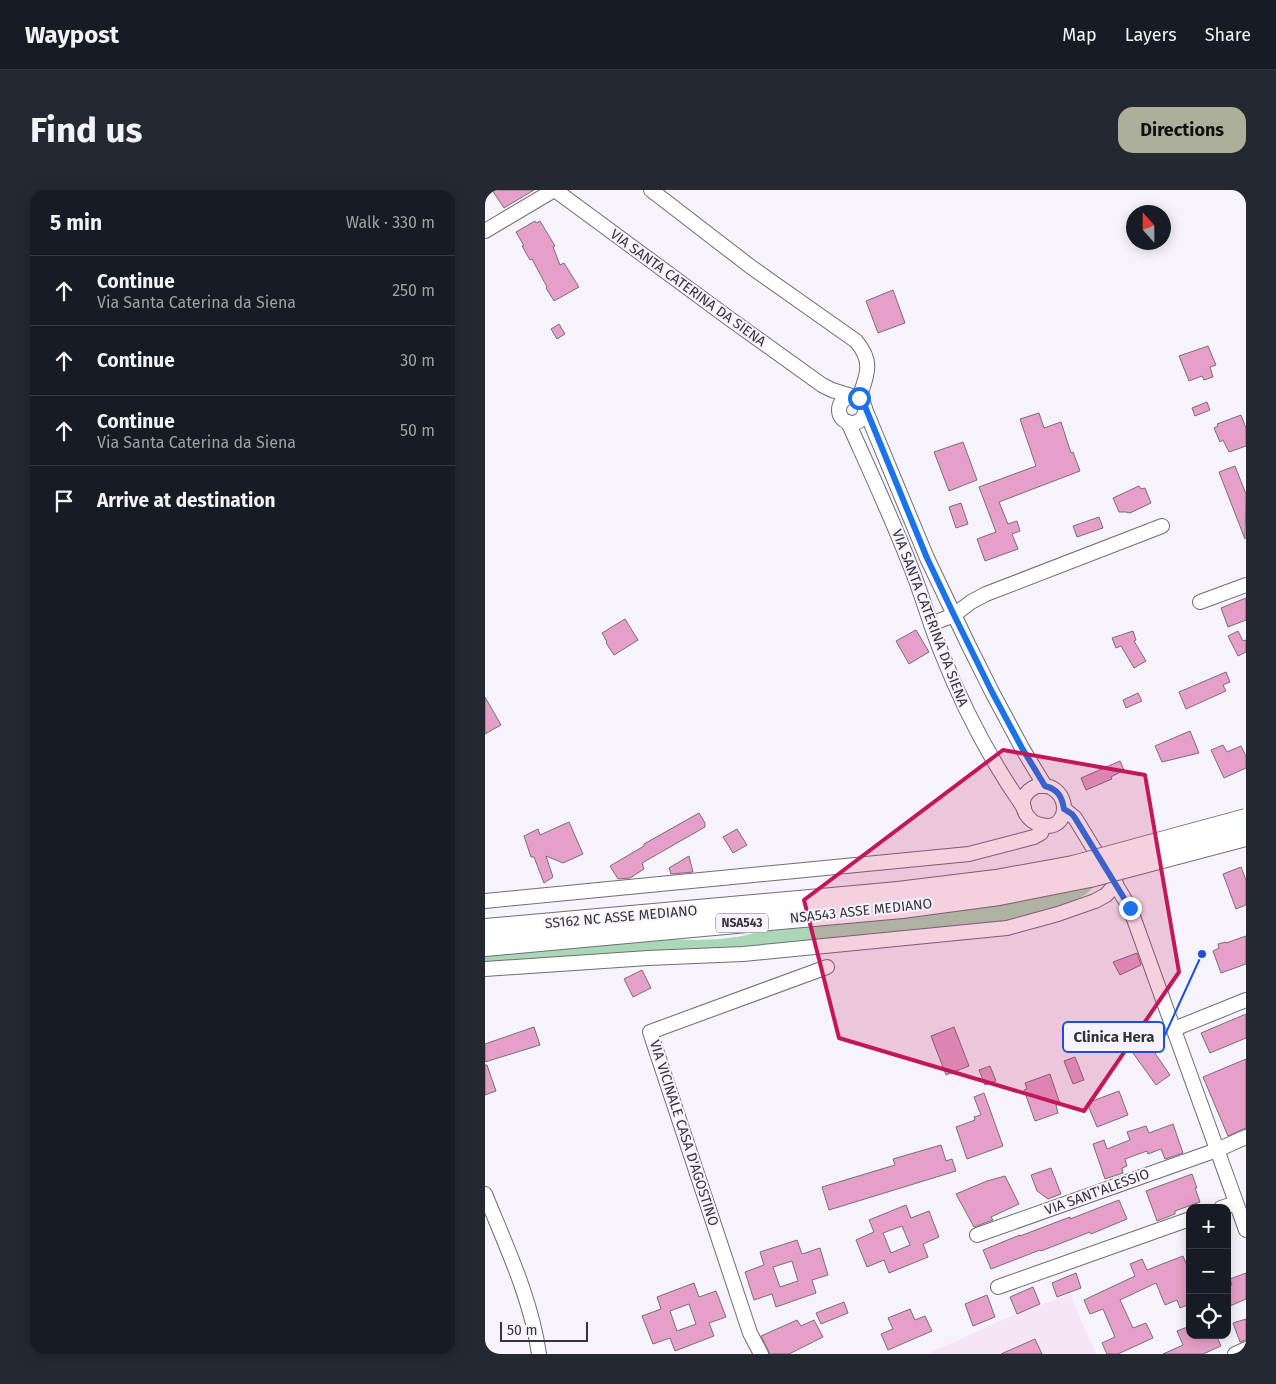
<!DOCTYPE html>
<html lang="en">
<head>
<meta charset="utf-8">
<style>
	:root { --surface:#171b24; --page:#242831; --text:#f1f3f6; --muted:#9ea1a6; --line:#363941; --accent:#acaf9a }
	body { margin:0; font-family:"Fira Sans",sans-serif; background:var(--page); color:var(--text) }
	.controls { position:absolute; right:15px; bottom:15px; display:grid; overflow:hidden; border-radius:10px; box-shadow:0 2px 12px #0003 }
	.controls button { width:45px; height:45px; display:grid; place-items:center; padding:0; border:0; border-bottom:1px solid var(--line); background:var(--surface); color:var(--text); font:25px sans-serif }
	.compass { position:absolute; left:641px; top:15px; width:45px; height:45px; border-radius:50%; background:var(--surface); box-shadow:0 2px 12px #0003; rotate:339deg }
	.scale { position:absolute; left:15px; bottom:12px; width:88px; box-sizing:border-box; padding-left:5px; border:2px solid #353338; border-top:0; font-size:14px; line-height:18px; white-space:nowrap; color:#353338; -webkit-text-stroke:4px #f7f3fd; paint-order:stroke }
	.stop { position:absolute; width:15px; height:15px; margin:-11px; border:4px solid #1a73e8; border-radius:50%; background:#fff }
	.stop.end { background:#1a73e8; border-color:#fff; box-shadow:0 1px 5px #0008 }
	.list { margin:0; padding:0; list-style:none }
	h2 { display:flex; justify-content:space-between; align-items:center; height:65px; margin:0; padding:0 20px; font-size:21px }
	h2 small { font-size:16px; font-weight:400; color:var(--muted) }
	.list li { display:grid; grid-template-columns:32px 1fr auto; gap:15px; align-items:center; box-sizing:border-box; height:70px; padding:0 20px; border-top:1px solid var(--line) }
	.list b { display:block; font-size:19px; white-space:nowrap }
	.list p { margin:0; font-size:16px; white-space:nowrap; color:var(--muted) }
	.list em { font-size:16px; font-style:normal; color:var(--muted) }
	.icon { flex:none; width:28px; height:28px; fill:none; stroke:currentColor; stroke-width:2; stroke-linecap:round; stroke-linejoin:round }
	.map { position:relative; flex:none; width:761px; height:1164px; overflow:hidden; border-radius:15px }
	header { display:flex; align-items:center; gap:30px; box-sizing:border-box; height:70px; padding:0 25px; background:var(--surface); border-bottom:1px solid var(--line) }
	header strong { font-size:24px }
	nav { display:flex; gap:28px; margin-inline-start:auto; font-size:18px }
	.intro { display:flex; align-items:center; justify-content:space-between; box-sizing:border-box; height:120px; padding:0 30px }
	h1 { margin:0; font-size:35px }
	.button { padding:12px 22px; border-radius:15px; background:var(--accent); color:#111; font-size:18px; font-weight:700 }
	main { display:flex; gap:30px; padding:0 30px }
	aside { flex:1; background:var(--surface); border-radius:15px; box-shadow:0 2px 12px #0003 }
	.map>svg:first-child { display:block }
	.education { fill:#f6e5f7 }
	.green { fill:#aad8b6 }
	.building { fill:#e59fc8; stroke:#796e74; fill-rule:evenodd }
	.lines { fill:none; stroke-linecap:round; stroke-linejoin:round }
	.minor-casing { stroke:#706c77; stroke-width:16 }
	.highway-casing { stroke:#706c77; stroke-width:22 }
	.minor { stroke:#fff; stroke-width:14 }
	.highway { stroke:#fff; stroke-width:20 }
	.highway-bridge-casing { stroke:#706c77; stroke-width:22; stroke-linecap:butt }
	.highway-bridge { stroke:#fff; stroke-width:20 }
	.route { stroke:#1a73e8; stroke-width:6 }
	.marked { fill:#c2185b; fill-opacity:0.2; stroke:#c2185b; stroke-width:4; stroke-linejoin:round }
	.labels { text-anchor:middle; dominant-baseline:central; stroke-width:4; stroke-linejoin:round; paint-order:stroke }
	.shield { fill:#f7f3fd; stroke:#6f6d73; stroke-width:1 }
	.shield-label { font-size:12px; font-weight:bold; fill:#353338 }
	.street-label { font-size:14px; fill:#353338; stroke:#f7f3fd }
	.leader { fill:none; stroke:#1d4ed8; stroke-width:2 }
	.callout-dot { fill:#1d4ed8; stroke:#f7f3fd; stroke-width:2 }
	.callout { fill:#f7f3fd; stroke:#1d4ed8; stroke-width:2 }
	.callout-label { font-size:15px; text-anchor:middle; font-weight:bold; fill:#353338 }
</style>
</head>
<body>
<header>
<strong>Waypost</strong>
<nav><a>Map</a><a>Layers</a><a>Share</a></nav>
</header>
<div class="intro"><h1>Find us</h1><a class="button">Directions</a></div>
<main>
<aside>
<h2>5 min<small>Walk · 330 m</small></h2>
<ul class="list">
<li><svg class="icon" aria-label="ahead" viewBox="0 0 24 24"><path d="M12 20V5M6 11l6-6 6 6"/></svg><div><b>Continue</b><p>Via Santa Caterina da Siena</p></div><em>250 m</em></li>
<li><svg class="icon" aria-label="ahead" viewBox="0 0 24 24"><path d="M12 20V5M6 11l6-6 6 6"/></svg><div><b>Continue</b></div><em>30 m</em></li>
<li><svg class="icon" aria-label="ahead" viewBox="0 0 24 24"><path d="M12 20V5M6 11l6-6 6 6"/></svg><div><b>Continue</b><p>Via Santa Caterina da Siena</p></div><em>50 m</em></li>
<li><svg class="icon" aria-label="arrive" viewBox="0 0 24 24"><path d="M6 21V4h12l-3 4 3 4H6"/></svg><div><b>Arrive at destination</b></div></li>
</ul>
</aside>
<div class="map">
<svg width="761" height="1164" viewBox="0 0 761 1164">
	<rect width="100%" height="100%" fill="#f7f3fd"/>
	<!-- education -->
	<path class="education" d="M 585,1104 L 611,1164 L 442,1164 L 524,1127 Z"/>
	<!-- green -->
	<path class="green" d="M 609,696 C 598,712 570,716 553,722 L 552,725 L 520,732 L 262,759 L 0,776 L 0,763 L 178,749 L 211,750 L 234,749 L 252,747 L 278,741 L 390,731 L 490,719 L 541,710 Z"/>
	<!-- building -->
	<g class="building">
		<path d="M 7,0 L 49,0 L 19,18 Z"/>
		<path d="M 50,31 L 51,33 L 55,31 L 70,56 L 68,57 L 75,75 L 79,73 L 94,97 L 69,111 L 61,98 L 62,97 L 47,69 L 45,70 L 37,56 L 39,56 L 31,42 Z"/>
		<path d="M 408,100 L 420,133 L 393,143 L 381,111 Z"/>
		<path d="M 74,134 L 80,144 L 72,149 L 66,139 Z"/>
		<path d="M 723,156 L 731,175 L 725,177 L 728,187 L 719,190 L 717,186 L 704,191 L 694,166 Z"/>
		<path d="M 722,212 L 725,220 L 710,226 L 707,218 Z"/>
		<path d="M 554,223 L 559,238 L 576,232 L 586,263 L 588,262 L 595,281 L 514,312 L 523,334 L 532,331 L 535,341 L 527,344 L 533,359 L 500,371 L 492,349 L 511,342 L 494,297 L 551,276 L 535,229 Z"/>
		<path d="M 756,225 L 761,238 L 761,256 L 744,262 L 738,250 L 735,252 L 729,238 L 733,236 L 732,234 Z"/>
		<path d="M 478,252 L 492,290 L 464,301 L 449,262 Z"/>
		<path d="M 750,276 L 761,304 L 760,349 L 734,282 Z"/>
		<path d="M 654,296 L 656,299 L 660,298 L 666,313 L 645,323 L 641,322 L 634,322 L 628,308 Z"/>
		<path d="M 476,313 L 483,334 L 471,338 L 464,317 Z"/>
		<path d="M 614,327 L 618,338 L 592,347 L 588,336 Z"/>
		<path d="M 761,408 L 761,430 L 743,437 L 736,418 Z"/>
		<path d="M 140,429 L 153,450 L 129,465 L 121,453 L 122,452 L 117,443 Z"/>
		<path d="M 431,440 L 444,462 L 424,474 L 411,451 Z"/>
		<path d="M 648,441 L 651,450 L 649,451 L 661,471 L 649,478 L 636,456 L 631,458 L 627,448 Z"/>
		<path d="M 753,441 L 758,451 L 761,450 L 761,462 L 753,466 L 743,446 Z"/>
		<path d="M 741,482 L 745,492 L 738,495 L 741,501 L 701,519 L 694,502 Z"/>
		<path d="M 653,503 L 657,511 L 641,518 L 638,510 Z"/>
		<path d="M 0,507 L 16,535 L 0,544 Z"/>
		<path d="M 705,541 L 714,563 L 677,572 L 670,556 Z"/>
		<path d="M 738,555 L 742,562 L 756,556 L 761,566 L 761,578 L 739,588 L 726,560 Z"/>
		<path d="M 635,571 L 639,580 L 626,587 L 627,589 L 601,600 L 596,588 Z"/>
		<path d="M 214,623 L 220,633 L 220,637 L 157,673 L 159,679 L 145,688 L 133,689 L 125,676 L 159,656 L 159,654 Z"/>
		<path d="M 84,632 L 98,664 L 78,673 L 61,666 L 68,687 L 59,693 L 49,667 L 46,667 L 39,646 L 53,639 L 55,645 Z"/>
		<path d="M 252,639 L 262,655 L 248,663 L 238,647 Z"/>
		<path d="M 204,666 L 208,682 L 186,684 L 184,678 Z"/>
		<path d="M 756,677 L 761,690 L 761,715 L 751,719 L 738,684 Z"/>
		<path d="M 761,746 L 761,774 L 736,783 L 728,761 L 734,758 L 733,754 L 741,752 L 741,753 Z"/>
		<path d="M 652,763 L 656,775 L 635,785 L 628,772 Z"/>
		<path d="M 157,780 L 166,798 L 148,807 L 139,789 Z"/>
		<path d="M 761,824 L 761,848 L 725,863 L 716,843 Z"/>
		<path d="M 49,837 L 55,855 L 0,872 L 0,854 Z"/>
		<path d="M 469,837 L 484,876 L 461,885 L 446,846 Z"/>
		<path d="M 663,853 L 685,885 L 671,895 L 648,863 Z"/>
		<path d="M 590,867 L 599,890 L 588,894 L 579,871 Z"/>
		<path d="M 761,869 L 761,938 L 743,946 L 718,887 Z"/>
		<path d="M 0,875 L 2,875 L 11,901 L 0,905 Z"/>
		<path d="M 505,876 L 511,891 L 500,895 L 494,880 Z"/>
		<path d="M 565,884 L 575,914 L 571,915 L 573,923 L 550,931 L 539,900 L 542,899 L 540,893 Z"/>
		<path d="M 634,901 L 643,925 L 612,937 L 602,913 Z"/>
		<path d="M 499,903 L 518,956 L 482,969 L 471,937 L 490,930 L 489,927 L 496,925 L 489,907 Z"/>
		<path d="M 688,934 L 698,963 L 680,969 L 676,959 L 663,964 L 662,961 L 640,969 L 642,976 L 637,978 L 638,983 L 620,989 L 608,954 L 619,950 L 622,959 L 645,950 L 642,942 L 661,936 L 664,943 Z"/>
		<path d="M 456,955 L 461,971 L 467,969 L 471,981 L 344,1020 L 337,997 L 410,975 L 408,969 Z"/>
		<path d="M 566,978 L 576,1004 L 563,1009 L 552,1001 L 546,985 Z"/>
		<path d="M 707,984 L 712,998 L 710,998 L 715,1012 L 690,1021 L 690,1024 L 672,1031 L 661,1001 Z"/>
		<path d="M 520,986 L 534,1014 L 506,1027 L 508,1030 L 489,1037 L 471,1004 L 502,991 Z"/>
		<path d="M 634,1010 L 642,1029 L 606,1044 L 605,1042 L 556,1061 L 555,1060 L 506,1079 L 498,1060 L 535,1045 L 535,1046 L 585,1027 L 585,1029 Z"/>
		<path d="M 421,1015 L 426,1028 L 444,1021 L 454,1047 L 438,1054 L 443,1067 L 404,1083 L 399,1070 L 382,1077 L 371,1050 L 389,1042 L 384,1030 ZM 417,1036 L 425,1055 L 406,1063 L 398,1043 Z"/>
		<path d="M 312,1050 L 317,1064 L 335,1058 L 343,1085 L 327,1090 L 331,1103 L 291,1117 L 287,1104 L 269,1110 L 260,1082 L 279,1075 L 275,1062 ZM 307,1071 L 313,1091 L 295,1097 L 288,1077 Z"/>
		<path d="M 698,1066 L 705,1083 L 705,1114 L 695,1118 L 692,1110 L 680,1115 L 671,1093 L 635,1110 L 648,1138 L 661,1133 L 668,1148 L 633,1164 L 622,1164 L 617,1153 L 630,1147 L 618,1119 L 605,1124 L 599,1110 L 650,1086 L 645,1074 L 657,1069 L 662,1080 Z"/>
		<path d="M 591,1083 L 596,1098 L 572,1107 L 567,1093 Z"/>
		<path d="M 761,1083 L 761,1109 L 745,1116 L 742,1110 L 742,1097 L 747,1095 L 745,1089 Z"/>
		<path d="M 209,1093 L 214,1107 L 231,1101 L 241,1127 L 224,1133 L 229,1146 L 190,1161 L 185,1148 L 168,1154 L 157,1126 L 176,1119 L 172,1107 ZM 204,1114 L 211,1134 L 192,1141 L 185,1121 Z"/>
		<path d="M 548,1097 L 555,1114 L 532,1124 L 525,1107 Z"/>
		<path d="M 502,1105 L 510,1127 L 488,1136 L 480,1114 Z"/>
		<path d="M 359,1112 L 363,1123 L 336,1134 L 331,1123 Z"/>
		<path d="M 425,1119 L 430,1130 L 440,1126 L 447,1141 L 403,1160 L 396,1144 L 408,1139 L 403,1128 Z"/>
		<path d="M 761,1129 L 761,1150 L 755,1152 L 748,1133 Z"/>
		<path d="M 312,1130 L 316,1136 L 329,1130 L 338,1147 L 304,1164 L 285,1164 L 276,1146 Z"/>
		<path d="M 705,1136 L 705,1145 L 731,1145 L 736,1156 L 718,1164 L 678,1164 L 698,1155 L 692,1141 Z"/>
		<path d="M 550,1149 L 557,1164 L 516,1164 Z"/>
	</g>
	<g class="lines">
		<defs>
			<g id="minor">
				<path d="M 70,0 L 245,129 L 337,195 L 347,200 L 366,206"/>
				<path d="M 166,0 L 266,77 L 371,151 C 389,172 382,185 374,208"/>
				<path d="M 0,41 L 69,0"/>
				<circle cx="367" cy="220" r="13"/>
				<path d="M 380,219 L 442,368 L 483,454 L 507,502 L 537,558 L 560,596"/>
				<path d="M 363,232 C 384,279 406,326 425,375 C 437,404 445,435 457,464 C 479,520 504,568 539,618"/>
				<path d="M 715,412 L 761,395"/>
				<path d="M 446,434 L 469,425 L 486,412 L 501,404 L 677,336"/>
				<path d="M 552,596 C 557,596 563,595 567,598 C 587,609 581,642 556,635 C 550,634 544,629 541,624 C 534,611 540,601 552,596 Z"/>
				<path d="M 579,619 L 590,628 L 645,718 L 761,1040"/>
				<path d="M 0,711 L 484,664 L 549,647 L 556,643 L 559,636"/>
				<path d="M 0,779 L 163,768 L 258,764 L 522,738 L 573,724 L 610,711 L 621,705 L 631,694"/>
				<path d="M 689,839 L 761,810"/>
				<path d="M 0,1004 C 21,1056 46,1108 54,1164"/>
				<path d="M 736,1018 L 751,1013"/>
				<path d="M 492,1045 L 732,960 L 761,947"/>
				<path d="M 513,1097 L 705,1029"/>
				<path d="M 276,1164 L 265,1143 L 165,842 L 342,777"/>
				<path d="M 750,1164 L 761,1159"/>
			</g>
			<g id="highway">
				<path d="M 0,739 L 413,702 L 511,690"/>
				<path d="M 0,756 L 417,718 L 514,705"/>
			</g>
		</defs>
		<!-- minor casing -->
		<use href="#minor" class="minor-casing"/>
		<!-- highway casing -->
		<use href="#highway" class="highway-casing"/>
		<!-- minor -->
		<use href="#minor" class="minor"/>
		<!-- highway -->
		<use href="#highway" class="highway"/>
		<defs>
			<g id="highway-bridge">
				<path d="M 511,690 L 588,676 L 761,629"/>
				<path d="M 514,705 L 605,687 L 761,646"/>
			</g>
		</defs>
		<!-- highway-bridge casing -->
		<use href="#highway-bridge" class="highway-bridge-casing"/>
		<!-- highway-bridge -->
		<use href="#highway-bridge" class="highway-bridge"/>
	</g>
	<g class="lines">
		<!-- route -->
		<path class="route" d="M 374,208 L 379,214 L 442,368 L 469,425 L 507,502 L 537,558 L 560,596 C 573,599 577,607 579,619 L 587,624 L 590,628 L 645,718"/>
	</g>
	<!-- marked area -->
	<path class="marked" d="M 518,560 L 660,585 L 694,782 L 599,921 L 354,848 L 319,710 Z"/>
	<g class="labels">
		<!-- shield labels -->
		<rect class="shield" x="231" y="723.5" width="52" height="19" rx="4"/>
		<g class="shield-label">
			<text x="257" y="733">NSA543</text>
		</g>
		<!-- street labels -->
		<g class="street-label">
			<text transform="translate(203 98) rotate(36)">VIA SANTA CATERINA DA SIENA</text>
			<text transform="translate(445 428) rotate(69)">VIA SANTA CATERINA DA SIENA</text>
			<text transform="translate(376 721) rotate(-6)">NSA543 ASSE MEDIANO</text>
			<text transform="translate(136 727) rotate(-5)">SS162 NC ASSE MEDIANO</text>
			<text transform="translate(199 943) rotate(72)">VIA VICINALE CASA D'AGOSTINO</text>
			<text transform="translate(612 1002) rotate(-20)">VIA SANT'ALESSIO</text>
		</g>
	</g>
	<!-- callouts -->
	<path class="leader" d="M717 764L679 847"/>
	<circle class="callout-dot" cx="717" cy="764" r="5"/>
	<rect class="callout" x="578" y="832" width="101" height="30" rx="5"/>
	<g class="callout-label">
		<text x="629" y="852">Clinica Hera</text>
	</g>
</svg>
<div class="controls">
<button>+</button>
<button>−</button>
<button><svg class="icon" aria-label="locate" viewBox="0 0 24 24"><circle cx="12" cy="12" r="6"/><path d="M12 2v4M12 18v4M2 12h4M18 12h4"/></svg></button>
</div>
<svg class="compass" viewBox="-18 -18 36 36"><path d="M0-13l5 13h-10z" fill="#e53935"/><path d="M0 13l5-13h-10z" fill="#9ea1a6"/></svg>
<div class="scale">50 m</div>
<div class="stop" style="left:374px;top:208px"></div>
<div class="stop end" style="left:645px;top:718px"></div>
</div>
</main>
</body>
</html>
